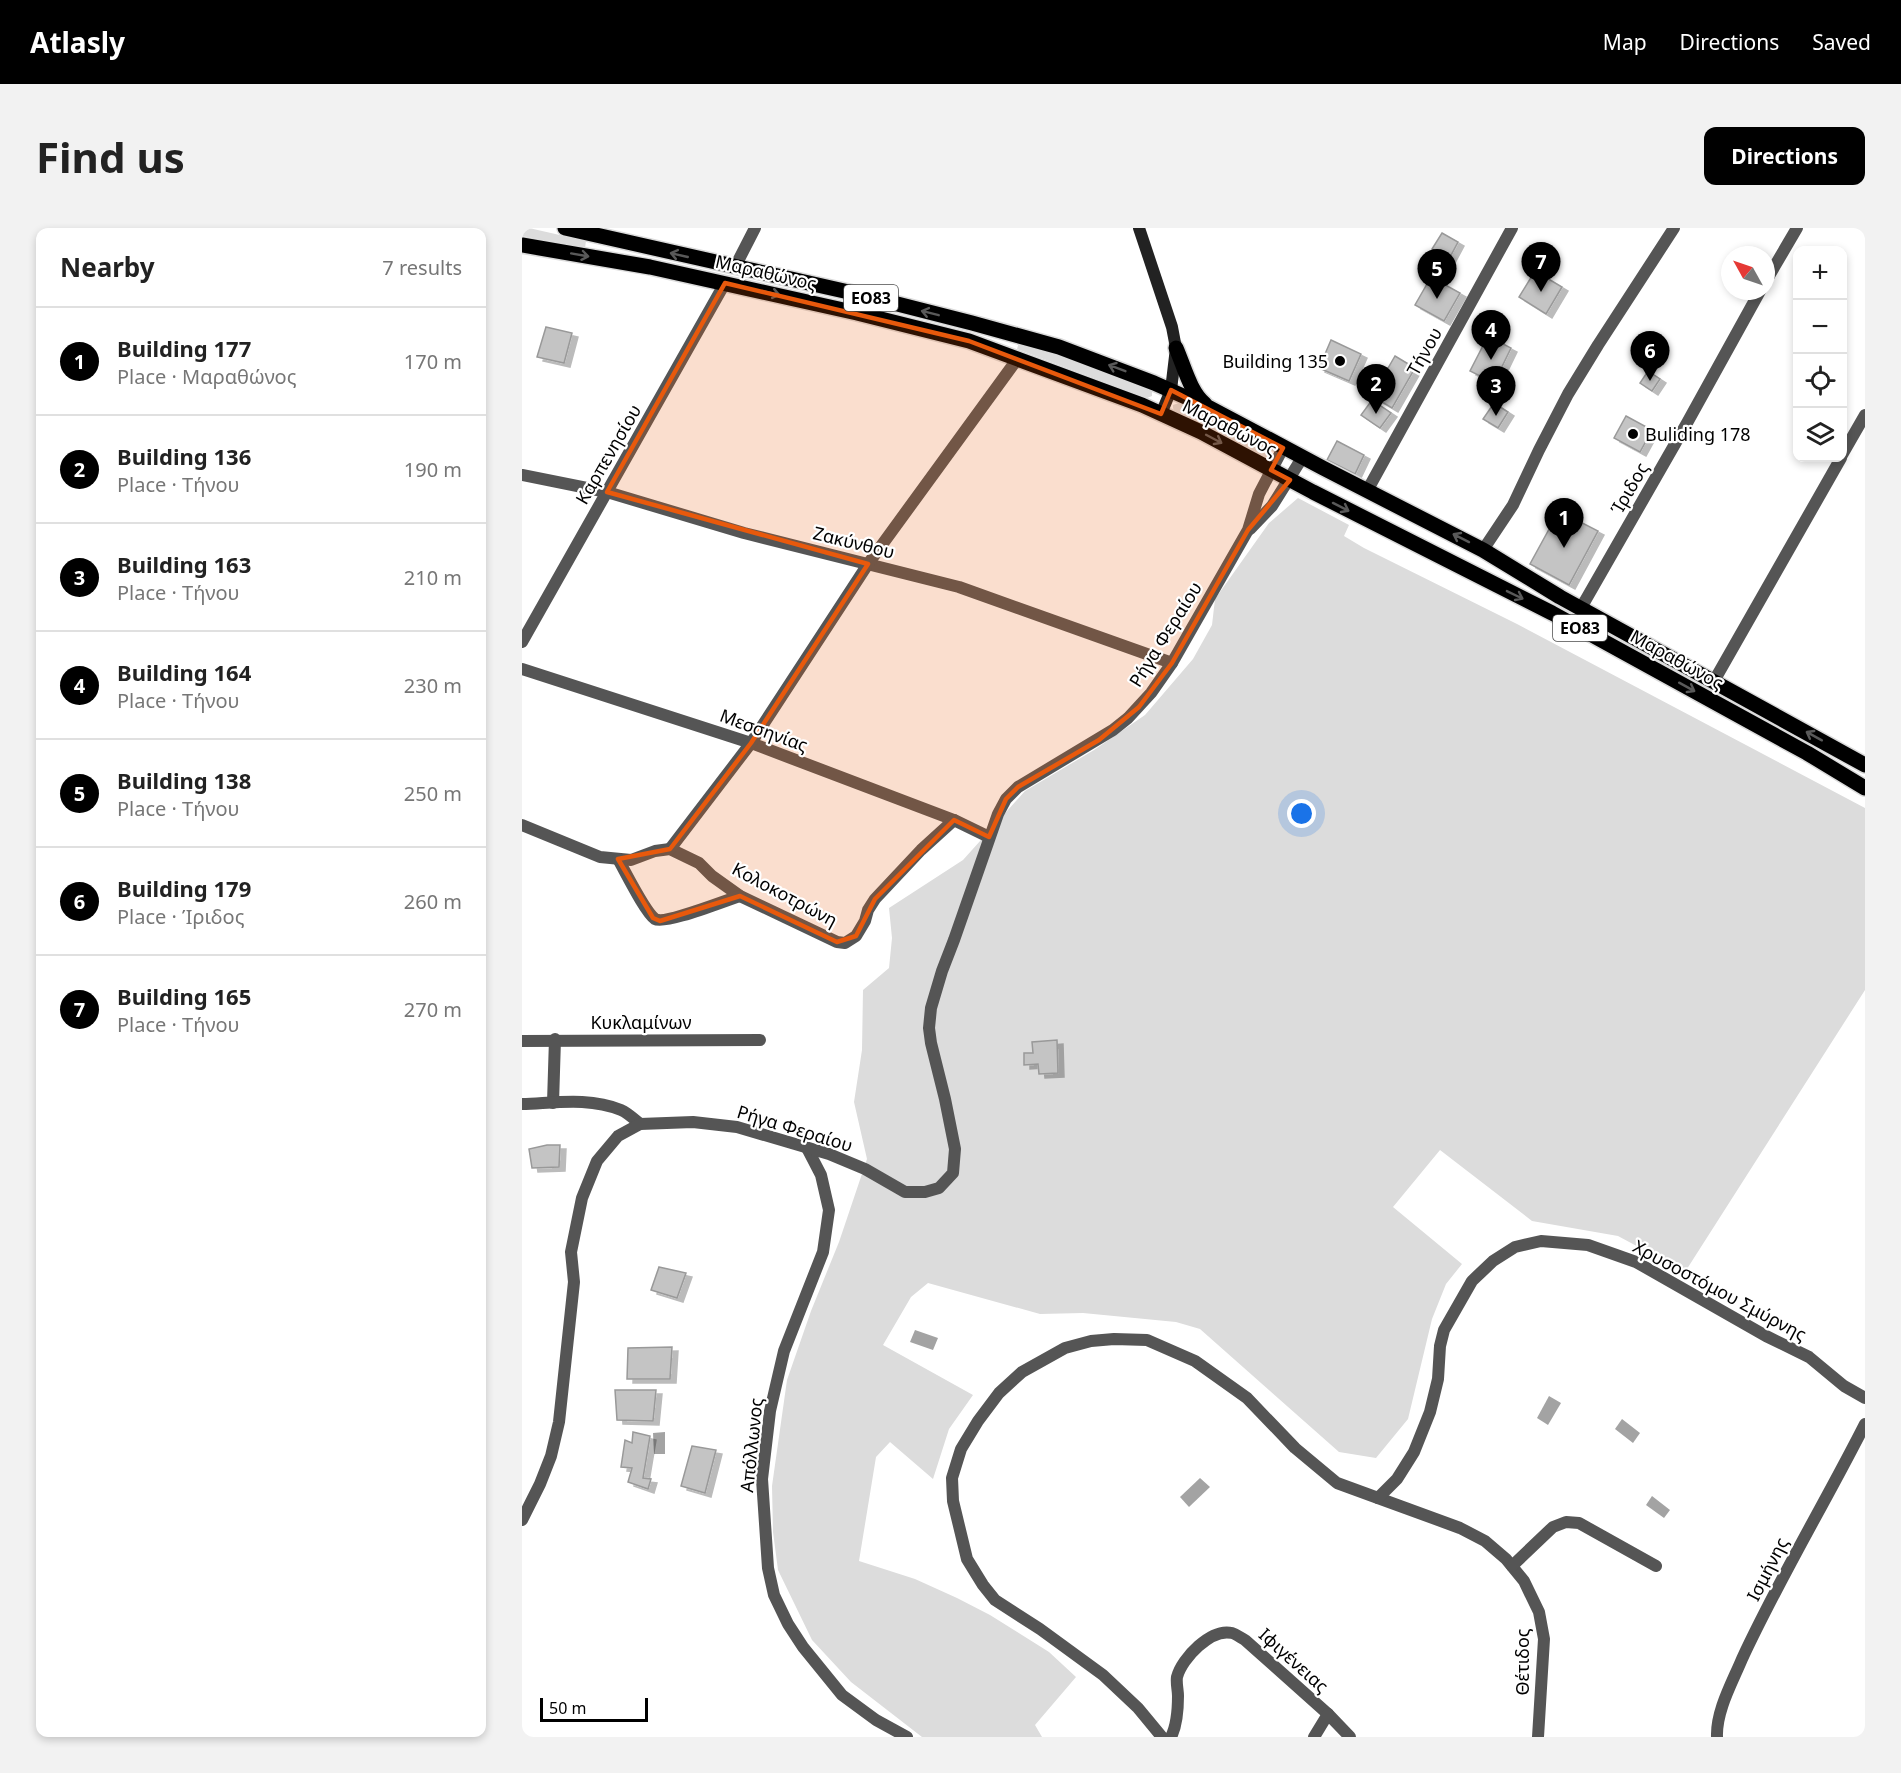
<!DOCTYPE html>
<html lang="en">
<head>
<meta charset="utf-8">
<style>
	:root { --surface:#fff; --page:#f2f2f2; --text:#222; --muted:#767676; --line:#e0e0e0; --accent:#000 }
	body { margin:0; font-family:"Noto Sans",sans-serif; background:var(--page); color:var(--text) }
	.controls { position:absolute; right:18px; top:18px; display:grid; overflow:hidden; border-radius:12px; box-shadow:0 3px 9px #0003 }
	.controls button { width:54px; height:54px; display:grid; place-items:center; padding:0; border:0; border-bottom:2px solid var(--line); background:var(--surface); color:var(--text); font:30px sans-serif }
	.compass { position:absolute; left:1199px; top:18px; width:54px; height:54px; border-radius:50%; background:var(--surface); box-shadow:0 3px 9px #0003; rotate:310deg }
	.scale { position:absolute; left:18px; bottom:15px; width:108px; box-sizing:border-box; padding-left:6px; border:3px solid #000; border-top:0; font-size:16px; line-height:21px; white-space:nowrap; color:#000; -webkit-text-stroke:4px #fff; paint-order:stroke }
	.you { position:absolute; left:780px; top:586px; width:21px; height:21px; margin:-15px; border:4px solid #fff; border-radius:50%; background:#1a73e8; box-shadow:0 0 0 9px #1a73e833 }
	.badge { display:grid; place-items:center; width:39px; height:39px; border-radius:50%; background:var(--accent); color:#fff; font-size:20px; font-weight:700 }
	.pin { position:absolute; translate:-50% -50px; filter:drop-shadow(0 2px 3px #0008) }
	.pin::after { content:''; position:absolute; top:32px; width:21px; height:18px; background:inherit; clip-path:polygon(0 0,100% 0,50% 100%) }
	.list { margin:0; padding:0; list-style:none }
	h2 { display:flex; justify-content:space-between; align-items:center; height:78px; margin:0; padding:0 24px; font-size:26px }
	h2 small { font-size:20px; font-weight:400; color:var(--muted) }
	.list li { display:grid; grid-template-columns:39px 1fr auto; gap:18px; align-items:center; box-sizing:border-box; height:108px; padding:0 24px; border-top:2px solid var(--line) }
	.list b { display:block; font-size:22px; white-space:nowrap }
	.list p { margin:0; font-size:20px; white-space:nowrap; color:var(--muted) }
	.list em { font-size:20px; font-style:normal; color:var(--muted) }
	.icon { flex:none; width:33px; height:33px; fill:none; stroke:currentColor; stroke-width:2; stroke-linecap:round; stroke-linejoin:round }
	.map { position:relative; flex:none; width:1343px; height:1509px; overflow:hidden; border-radius:12px }
	header { display:flex; align-items:center; gap:36px; box-sizing:border-box; height:84px; padding:0 30px; background:var(--accent); color:#fff }
	header strong { font-size:28px }
	nav { display:flex; gap:33px; margin-inline-start:auto; font-size:21px }
	.intro { display:flex; align-items:center; justify-content:space-between; box-sizing:border-box; height:144px; padding:0 36px }
	h1 { margin:0; font-size:42px }
	.button { padding:15px 27px; border-radius:12px; background:var(--accent); color:#fff; font-size:21px; font-weight:700 }
	main { display:flex; gap:36px; padding:0 36px }
	aside { flex:1; background:var(--surface); border-radius:12px; box-shadow:0 3px 9px #0003 }
	.map>svg:first-child { display:block }
	.green { fill:#dcdcdc }
	.water { fill:#a3a3a3 }
	.building { fill:#c4c4c4; stroke:#999; stroke-width:1.5; filter:url(#shadow) }
	.lines { fill:none; stroke-linecap:round; stroke-linejoin:round }
	.primary-casing { stroke:#dbdbdb; stroke-width:18 }
	.minor { stroke:#555; stroke-width:12 }
	.tertiary { stroke:#555; stroke-width:12 }
	.secondary { stroke:#222; stroke-width:12 }
	.primary { stroke:#000; stroke-width:15 }
	.oneway { stroke:#595959 }
	.marked { fill:#e8590c; fill-opacity:0.2; stroke:#e8590c; stroke-width:4.5; stroke-linejoin:round }
	.poi-dot { fill:#000; stroke:#fff; stroke-width:2 }
	.labels { text-anchor:middle; dominant-baseline:central; stroke-width:4.5; stroke-linejoin:round; paint-order:stroke }
	.shield { fill:#fff; stroke:#4c4c4c; stroke-width:1.5 }
	.shield-label { font-size:16px; font-weight:bold; fill:#000 }
	.street-label { font-size:18px; fill:#000; stroke:#fff }
	.poi-label { font-size:18px; fill:#000; stroke:#fff; text-anchor:end }
</style>
</head>
<body>
<header>
<strong>Atlasly</strong>
<nav><a>Map</a><a>Directions</a><a>Saved</a></nav>
</header>
<div class="intro"><h1>Find us</h1><a class="button">Directions</a></div>
<main>
<aside>
<h2>Nearby<small>7 results</small></h2>
<ul class="list">
<li><span class="badge">1</span><div><b>Building 177</b><p>Place · Μαραθώνος</p></div><em>170 m</em></li>
<li><span class="badge">2</span><div><b>Building 136</b><p>Place · Τήνου</p></div><em>190 m</em></li>
<li><span class="badge">3</span><div><b>Building 163</b><p>Place · Τήνου</p></div><em>210 m</em></li>
<li><span class="badge">4</span><div><b>Building 164</b><p>Place · Τήνου</p></div><em>230 m</em></li>
<li><span class="badge">5</span><div><b>Building 138</b><p>Place · Τήνου</p></div><em>250 m</em></li>
<li><span class="badge">6</span><div><b>Building 179</b><p>Place · Ίριδος</p></div><em>260 m</em></li>
<li><span class="badge">7</span><div><b>Building 165</b><p>Place · Τήνου</p></div><em>270 m</em></li>
</ul>
</aside>
<div class="map">
<svg width="1343" height="1509" viewBox="0 0 1343 1509">
	<defs>
		<filter id="shadow"><feDropShadow dx="6" dy="4" stdDeviation="0" flood-color="#0004"/></filter>
	</defs>
	<rect width="100%" height="100%" fill="#fff"/>
	<!-- green -->
	<g class="green">
		<path d="M 0,0 L 7,0 L 64,13 L 63,20 L 0,8 Z"/>
		<path d="M 497,114 L 555,133 L 626,161 L 630,163 L 630,168 L 625,170 L 495,121 Z"/>
		<path d="M 657,175 L 686,188 L 747,221 L 749,227 L 747,229 L 742,229 L 653,184 L 651,180 L 651,177 Z"/>
		<path d="M 776,270 L 827,297 L 822,308 L 842,320 L 995,396 L 1343,580 L 1343,762 L 1163,1044 L 1096,1008 L 1010,993 L 918,922 L 871,979 L 940,1036 L 924,1056 L 910,1091 L 886,1191 L 854,1230 L 817,1224 L 678,1101 L 654,1094 L 561,1085 L 518,1086 L 406,1055 L 389,1069 L 361,1117 L 451,1167 L 427,1201 L 411,1251 L 368,1214 L 354,1229 L 337,1333 L 393,1351 L 435,1370 L 468,1387 L 527,1424 L 554,1449 L 513,1497 L 520,1509 L 400,1509 L 329,1454 L 290,1412 L 256,1342 L 251,1304 L 250,1258 L 265,1152 L 289,1083 L 317,1014 L 345,931 L 332,874 L 340,822 L 341,762 L 367,740 L 370,710 L 367,680 L 441,632 L 503,563 L 572,522 L 623,487 L 671,431 L 690,397 L 693,371 L 747,295 Z"/>
	</g>
	<!-- water -->
	<g class="water">
		<path d="M 393,1102 L 416,1110 L 411,1122 L 388,1114 Z"/>
		<path d="M 1027,1168 L 1039,1175 L 1026,1197 L 1015,1190 Z"/>
		<path d="M 1100,1191 L 1118,1205 L 1111,1215 L 1093,1201 Z"/>
		<path d="M 143,1204 L 143,1226 L 132,1226 L 131,1205 Z"/>
		<path d="M 678,1250 L 688,1259 L 667,1279 L 658,1269 Z"/>
		<path d="M 1130,1268 L 1148,1282 L 1142,1290 L 1124,1277 Z"/>
	</g>
	<!-- building -->
	<g class="building">
		<path d="M 920,5 L 936,14 L 927,31 L 910,21 Z"/>
		<path d="M 1013,43 L 1040,59 L 1024,86 L 997,69 Z"/>
		<path d="M 909,49 L 938,65 L 922,93 L 893,77 Z"/>
		<path d="M 24,99 L 50,105 L 42,135 L 15,129 Z"/>
		<path d="M 966,108 L 989,120 L 972,155 L 948,143 Z"/>
		<path d="M 809,112 L 839,126 L 827,153 L 797,140 Z"/>
		<path d="M 873,128 L 893,140 L 870,180 L 850,168 Z"/>
		<path d="M 1126,143 L 1138,151 L 1130,163 L 1118,155 Z"/>
		<path d="M 850,172 L 869,185 L 858,200 L 839,187 Z"/>
		<path d="M 972,175 L 986,184 L 976,200 L 961,191 Z"/>
		<path d="M 1104,188 L 1130,202 L 1118,224 L 1092,210 Z"/>
		<path d="M 815,213 L 842,227 L 833,246 L 805,232 Z"/>
		<path d="M 1037,283 L 1076,303 L 1047,357 L 1008,336 Z"/>
		<path d="M 535,812 L 536,845 L 517,846 L 516,836 L 502,837 L 502,825 L 511,825 L 510,814 Z"/>
		<path d="M 25,917 L 38,917 L 37,939 L 10,940 L 7,921 Z"/>
		<path d="M 137,1039 L 164,1045 L 155,1070 L 129,1062 Z"/>
		<path d="M 150,1119 L 148,1151 L 105,1151 L 106,1120 Z"/>
		<path d="M 93,1162 L 134,1162 L 131,1193 L 95,1192 Z"/>
		<path d="M 111,1204 L 128,1208 L 121,1250 L 129,1251 L 126,1261 L 106,1254 L 110,1240 L 99,1239 L 103,1212 L 110,1215 Z"/>
		<path d="M 170,1218 L 194,1222 L 183,1265 L 159,1258 Z"/>
	</g>
	<g class="lines">
		<defs>
			<g id="primary">
				<path d="M 43,0 L 340,67 L 450,95 L 537,119 L 632,155 L 688,180 L 801,240 L 961,322 L 1038,369 L 1343,537"/>
				<path d="M 0,17 L 128,39 L 335,85 L 447,113 L 620,177 L 679,204 L 791,264 L 1030,385 L 1285,525 L 1343,560"/>
				<path d="M 654,120 C 662,138 668,164 683,176"/>
			</g>
		</defs>
		<!-- primary casing -->
		<use href="#primary" class="primary-casing"/>
		<!-- minor -->
		<g class="minor">
			<path d="M 213,39 L 233,0"/>
			<path d="M 1244,53 L 1275,0"/>
			<path d="M 1320,227 L 1343,187"/>
			<path d="M 0,247 L 85,264 L 222,305 L 437,359 L 650,435"/>
			<path d="M 845,263 L 990,0"/>
			<path d="M 961,322 L 991,277 L 1017,222 L 1046,166 L 1076,117 L 1152,0"/>
			<path d="M 1059,380 L 1165,195 L 1238,63"/>
			<path d="M 0,414 L 203,55"/>
			<path d="M 0,441 L 229,515 L 432,592 L 467,609"/>
			<path d="M 1192,453 L 1319,230"/>
			<path d="M 0,597 L 78,629 L 109,632 L 133,623 L 148,621 L 177,635 L 190,648 L 218,668 L 315,714 L 323,715 L 334,708 L 343,693 L 346,682 L 353,671 L 399,622 L 432,592"/>
			<path d="M 148,621 L 229,515 L 346,336 L 496,130"/>
			<path d="M 96,631 C 103,643 123,684 133,691 C 143,697 204,672 218,668"/>
			<path d="M 0,813 L 238,812"/>
			<path d="M 31,875 L 33,811"/>
			<path d="M 0,876 C 33,875 67,869 99,882 C 106,885 112,891 118,896"/>
			<path d="M 285,920 L 299,947 L 307,982 L 301,1024 L 262,1123 L 248,1183 L 240,1251 L 246,1340 L 252,1367 L 266,1396 L 281,1419 L 320,1467 L 354,1492 L 385,1509"/>
			<path d="M 856,1270 L 938,1300 L 963,1313 L 984,1331 L 1002,1353 L 1017,1384 L 1022,1411 L 1016,1509"/>
			<path d="M 990,1338 L 1031,1299 L 1044,1294 L 1057,1295 L 1134,1338"/>
			<path d="M 640,1509 L 616,1480 L 581,1447 L 518,1401 L 473,1372 L 461,1357 L 445,1331 L 431,1273 L 430,1250 L 439,1221 L 456,1193 L 477,1165 L 500,1144 L 543,1120 L 569,1113 L 592,1111 L 625,1112 L 673,1133 L 725,1170 L 773,1220 L 815,1255 L 856,1270 L 875,1251 L 892,1224 L 908,1184 L 916,1151 L 918,1118 L 922,1102 L 950,1053 L 971,1033 L 993,1019 L 1019,1013 L 1066,1017 L 1114,1034 L 1244,1108 L 1287,1129 L 1322,1158 L 1343,1170"/>
			<path d="M 649,1509 C 655,1497 656,1482 656,1468 C 656,1462 654,1455 655,1449 C 660,1430 689,1400 710,1405 C 714,1406 719,1410 723,1412 L 806,1486 L 828,1509"/>
			<path d="M 792,1509 L 806,1486"/>
		</g>
		<!-- tertiary -->
		<g class="tertiary">
			<path d="M 728,301 L 750,278 L 780,230"/>
			<path d="M 0,1292 L 18,1256 L 29,1228 L 37,1194 L 52,1054 L 49,1024 L 60,970 L 75,933 L 96,908 L 118,896 L 171,894 L 215,899 L 307,926 L 343,941 L 383,964 L 403,964 L 417,960 L 431,945 L 433,921 L 423,871 L 409,815 L 407,800 L 409,780 L 420,743 L 432,712 L 476,586 L 484,571 L 496,559 L 591,502 L 606,490 L 629,465 L 650,435 L 726,302 L 737,266 L 761,220"/>
			<path d="M 1195,1509 C 1194,1483 1210,1455 1220,1431 C 1257,1351 1303,1275 1343,1196"/>
		</g>
		<!-- secondary -->
		<path class="secondary" d="M 617,0 L 650,99 L 654,120 L 649,162 L 639,186"/>
		<!-- primary -->
		<use href="#primary" class="primary"/>
	</g>
	<!-- one-way arrows -->
	<defs><path id="oneway-shaft" d="M-6 0H5M1.5-3L5.5 0L1.5 3" fill="none" stroke-width="1.6" stroke-linecap="round" stroke-linejoin="round" transform="scale(1.5)"/></defs>
	<g class="oneway">
		<use href="#oneway-shaft" transform="translate(58 27) rotate(10)"/>
		<use href="#oneway-shaft" transform="translate(157 27) rotate(-167)"/>
		<use href="#oneway-shaft" transform="translate(249 65) rotate(13)"/>
		<use href="#oneway-shaft" transform="translate(408 85) rotate(-166)"/>
		<use href="#oneway-shaft" transform="translate(595 140) rotate(-159)"/>
		<use href="#oneway-shaft" transform="translate(692 211) rotate(28)"/>
		<use href="#oneway-shaft" transform="translate(819 279) rotate(27)"/>
		<use href="#oneway-shaft" transform="translate(939 310) rotate(-153)"/>
		<use href="#oneway-shaft" transform="translate(993 367) rotate(26)"/>
		<use href="#oneway-shaft" transform="translate(1165 459) rotate(29)"/>
		<use href="#oneway-shaft" transform="translate(1292 508) rotate(-151)"/>
	</g>
	<!-- marked area -->
	<path class="marked" d="M 203,55 L 447,113 L 639,186 L 649,162 L 761,220 L 749,242 L 768,252 L 726,302 L 650,435 L 617,479 L 577,512 L 496,559 L 484,571 L 467,609 L 432,592 L 353,671 L 334,708 L 315,714 L 218,668 L 138,693 L 131,690 L 96,631 L 148,621 L 229,515 L 346,336 L 85,264 Z"/>
	<!-- markers -->
	<g class="poi-dot">
		<circle cx="818" cy="133" r="6"/>
		<circle cx="1111" cy="206" r="6"/>
	</g>
	<g class="labels">
		<!-- shield labels -->
		<g class="shield">
			<rect x="322" y="57" width="54" height="26" rx="4.5"/>
			<rect x="1031" y="387" width="54" height="26" rx="4.5"/>
		</g>
		<g class="shield-label">
			<text x="349" y="70">ΕΟ83</text>
			<text x="1058" y="400">ΕΟ83</text>
		</g>
		<!-- street labels -->
		<g class="street-label">
			<text transform="translate(244 44) rotate(13)">Μαραθώνος</text>
			<text transform="translate(902 123) rotate(-61)">Τήνου</text>
			<text transform="translate(708 199) rotate(27)">Μαραθώνος</text>
			<text transform="translate(86 226) rotate(-60)">Καρπενησίου</text>
			<text transform="translate(1107 260) rotate(-60)">Ίριδος</text>
			<text transform="translate(332 314) rotate(14)">Ζακύνθου</text>
			<text transform="translate(643 406) rotate(-58)">Ρήγα Φεραίου</text>
			<text transform="translate(1155 431) rotate(29)">Μαραθώνος</text>
			<text transform="translate(242 502) rotate(20)">Μεσσηνίας</text>
			<text transform="translate(263 666) rotate(28)">Κολοκοτρώνη</text>
			<text x="119" y="794">Κυκλαμίνων</text>
			<text transform="translate(273 900) rotate(17)">Ρήγα Φεραίου</text>
			<text transform="translate(1198 1062) rotate(28)">Χρυσοστόμου Σμύρνης</text>
			<text transform="translate(229 1217) rotate(-84)">Απόλλωνος</text>
			<text transform="translate(1245 1341) rotate(-63)">Ισμήνης</text>
			<text transform="translate(772 1432) rotate(42)">Ιφιγένειας</text>
			<text transform="translate(1000 1434) rotate(-90)">Θέτιδος</text>
		</g>
		<!-- poi labels -->
		<g class="poi-label">
			<text x="806" y="133">Building 135</text>
			<text x="1123" y="206" text-anchor="start">Buliding 178</text>
		</g>
	</g>
</svg>
<div class="controls">
<button>+</button>
<button>−</button>
<button><svg class="icon" aria-label="locate" viewBox="0 0 24 24"><circle cx="12" cy="12" r="6"/><path d="M12 2v4M12 18v4M2 12h4M18 12h4"/></svg></button>
<button><svg class="icon" aria-label="layers" viewBox="0 0 24 24"><path d="M12 4l9 5-9 5-9-5zM3 14l9 5 9-5"/></svg></button>
</div>
<svg class="compass" viewBox="-18 -18 36 36"><path d="M0-13l5 13h-10z" fill="#e53935"/><path d="M0 13l5-13h-10z" fill="#767676"/></svg>
<div class="scale">50 m</div>
<div class="you"></div>
<div class="pin badge" style="left:1042px;top:320px">1</div>
<div class="pin badge" style="left:854px;top:186px">2</div>
<div class="pin badge" style="left:974px;top:188px">3</div>
<div class="pin badge" style="left:969px;top:132px">4</div>
<div class="pin badge" style="left:915px;top:71px">5</div>
<div class="pin badge" style="left:1128px;top:153px">6</div>
<div class="pin badge" style="left:1019px;top:64px">7</div>
</div>
</main>
</body>
</html>
